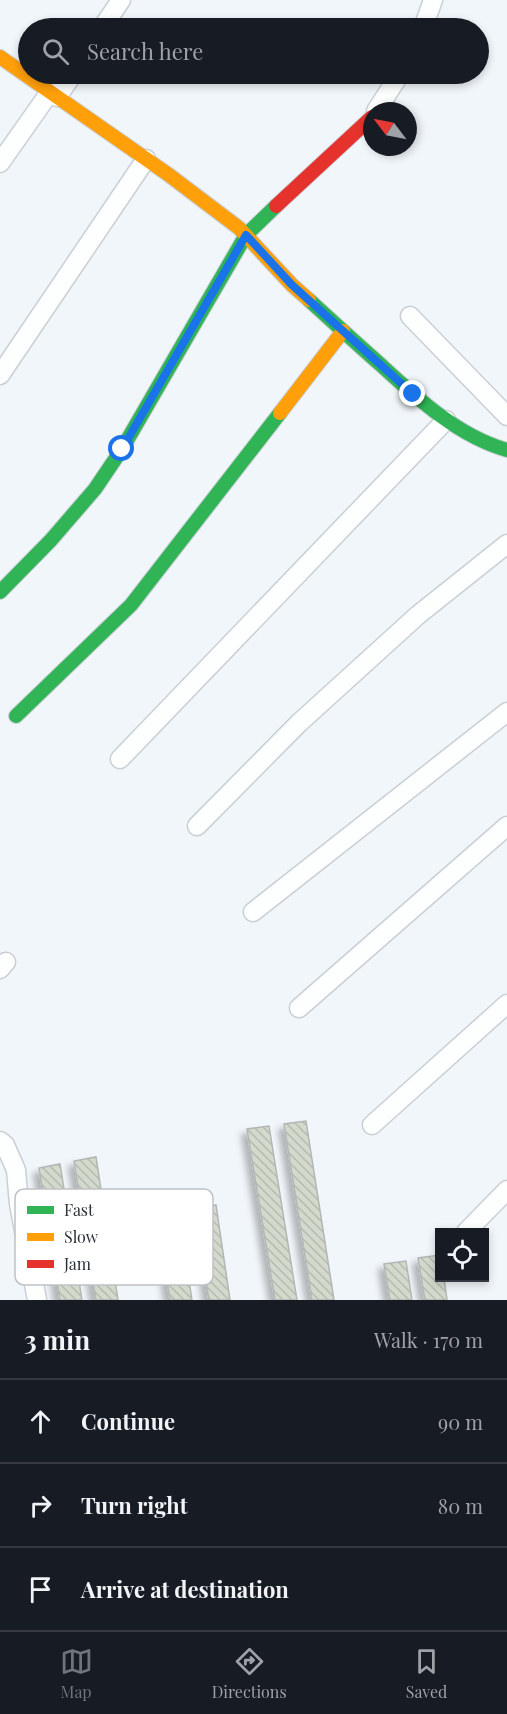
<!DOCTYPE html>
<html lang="en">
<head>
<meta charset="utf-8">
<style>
	:root { --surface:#171b24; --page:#242831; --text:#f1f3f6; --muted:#9ea1a6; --line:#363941; --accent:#6e757c }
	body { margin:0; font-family:"Playfair Display",serif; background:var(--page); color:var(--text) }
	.controls { position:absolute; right:18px; bottom:18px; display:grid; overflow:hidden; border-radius:0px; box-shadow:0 3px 9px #0003 }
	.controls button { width:54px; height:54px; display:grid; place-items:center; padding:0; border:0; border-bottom:2px solid var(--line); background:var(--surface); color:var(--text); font:30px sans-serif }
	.compass { position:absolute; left:363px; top:102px; width:54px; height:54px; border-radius:50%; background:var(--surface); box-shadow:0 3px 9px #0003; rotate:302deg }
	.stop { position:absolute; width:18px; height:18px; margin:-14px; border:4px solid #1a73e8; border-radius:50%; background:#fff }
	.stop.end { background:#1a73e8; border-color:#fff; box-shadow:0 2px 6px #0008 }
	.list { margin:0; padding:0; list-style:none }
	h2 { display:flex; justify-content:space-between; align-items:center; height:78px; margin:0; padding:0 24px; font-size:26px }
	h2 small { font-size:20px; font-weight:400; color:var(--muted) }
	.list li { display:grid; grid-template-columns:39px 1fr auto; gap:18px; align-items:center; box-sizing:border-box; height:84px; padding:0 24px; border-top:2px solid var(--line) }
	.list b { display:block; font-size:22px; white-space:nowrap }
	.list em { font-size:20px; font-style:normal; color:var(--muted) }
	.icon { flex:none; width:33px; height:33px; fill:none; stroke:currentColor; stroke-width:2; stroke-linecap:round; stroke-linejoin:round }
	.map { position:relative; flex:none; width:507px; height:1300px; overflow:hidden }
	.search { position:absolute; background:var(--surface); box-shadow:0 3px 9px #0003; left:18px; right:18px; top:18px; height:66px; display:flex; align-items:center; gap:15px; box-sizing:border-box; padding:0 21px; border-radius:33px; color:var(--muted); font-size:22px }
	.sheet { height:330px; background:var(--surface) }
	nav { display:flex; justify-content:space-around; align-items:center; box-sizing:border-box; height:84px; border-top:2px solid var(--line); background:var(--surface); font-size:16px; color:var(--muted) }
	nav a { display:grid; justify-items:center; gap:3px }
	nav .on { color:var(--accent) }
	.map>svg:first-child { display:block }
	.building { fill:url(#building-back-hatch); stroke:#b2b6b4; stroke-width:1.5; filter:url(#shadow) }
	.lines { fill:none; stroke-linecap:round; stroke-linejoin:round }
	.street-casing { stroke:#c9cfd5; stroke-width:21 }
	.fast-casing { stroke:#c9cfd5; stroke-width:16 }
	.slow-casing { stroke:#c9cfd5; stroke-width:16 }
	.jam-casing { stroke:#c9cfd5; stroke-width:16 }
	.street { stroke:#fdfefe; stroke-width:18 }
	.fast { stroke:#30b455; stroke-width:14 }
	.slow { stroke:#ff9f0a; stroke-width:14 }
	.jam { stroke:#e5322d; stroke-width:14 }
	.route { stroke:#1a73e8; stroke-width:8 }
	.key { fill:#fff; stroke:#bec1c3; stroke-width:1.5 }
	.key-label { font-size:16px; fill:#283038 }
</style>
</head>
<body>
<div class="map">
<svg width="507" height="1300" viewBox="0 0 507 1300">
	<defs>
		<pattern id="building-back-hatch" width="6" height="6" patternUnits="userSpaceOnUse" patternTransform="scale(1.5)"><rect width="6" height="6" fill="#d3dacc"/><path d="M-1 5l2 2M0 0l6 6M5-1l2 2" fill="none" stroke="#b5bbb0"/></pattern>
		<filter id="shadow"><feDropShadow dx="-5.5" dy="5.5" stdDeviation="3" flood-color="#0004"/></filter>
	</defs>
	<rect width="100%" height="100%" fill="#f1f6fa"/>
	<!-- building -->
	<g class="building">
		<path d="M 306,1121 L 334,1300 L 312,1300 L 284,1124 Z"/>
		<path d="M 269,1126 L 297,1300 L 275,1300 L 247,1129 Z"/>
		<path d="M 96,1157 L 118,1300 L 96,1300 L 74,1161 Z"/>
		<path d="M 60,1164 L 82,1300 L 60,1300 L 39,1168 Z"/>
		<path d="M 216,1205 L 230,1300 L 209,1300 L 194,1209 Z"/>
		<path d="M 178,1211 L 192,1300 L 170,1300 L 157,1214 Z"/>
		<path d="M 440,1255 L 440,1278 L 444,1278 L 447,1300 L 425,1300 L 418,1258 Z"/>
		<path d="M 406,1261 L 412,1300 L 390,1300 L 384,1264 Z"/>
	</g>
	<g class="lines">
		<defs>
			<g id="street">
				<path d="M 102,28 L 121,0"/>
				<path d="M 423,28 L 433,0"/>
				<path d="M 57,97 L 73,74"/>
				<path d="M 376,111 L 400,74"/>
				<path d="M 0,163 L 50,92"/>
				<path d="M 410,316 L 507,416"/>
				<path d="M 0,375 L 146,159"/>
				<path d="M 120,759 L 446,420"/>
				<path d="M 197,826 L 299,723 L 418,615 L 507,544"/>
				<path d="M 253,912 L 507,712"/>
				<path d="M 0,969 L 6,962"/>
				<path d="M 299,1008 L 507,826"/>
				<path d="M 372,1125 L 507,1004"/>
				<path d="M 0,1141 L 5,1145 L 16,1170 L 19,1204 L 37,1300"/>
				<path d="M 466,1232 L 507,1190"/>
			</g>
			<g id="fast">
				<path d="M 309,300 C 333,322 357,344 381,365 C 418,399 458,436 507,450"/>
				<path d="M 0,592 L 51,540 L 95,489 L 122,449 L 246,235 L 276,206"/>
				<path d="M 16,716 L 131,605 L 280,413"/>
			</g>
			<g id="slow">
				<path d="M 0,57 L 169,175 L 239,228 L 292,285 L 309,300"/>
				<path d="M 280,413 L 343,331"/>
			</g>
			<path id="jam" d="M 276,206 L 372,117"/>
		</defs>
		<!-- street casing -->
		<use href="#street" class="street-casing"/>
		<!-- fast casing -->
		<use href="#fast" class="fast-casing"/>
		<!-- slow casing -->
		<use href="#slow" class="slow-casing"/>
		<!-- jam casing -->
		<use href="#jam" class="jam-casing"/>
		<!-- street -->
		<use href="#street" class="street"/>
		<!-- fast -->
		<use href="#fast" class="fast"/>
		<!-- slow -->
		<use href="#slow" class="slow"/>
		<!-- jam -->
		<use href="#jam" class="jam"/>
	</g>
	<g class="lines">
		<!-- route -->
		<path class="route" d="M 122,449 L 246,235 L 292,285 L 413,394"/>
	</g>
	<!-- legend -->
	<rect x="15" y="1189" width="198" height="96" rx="9" class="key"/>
	<rect x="27" y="1206" width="27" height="8" fill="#30b455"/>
	<rect x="27" y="1233" width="27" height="8" fill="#ff9f0a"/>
	<rect x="27" y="1260" width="27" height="8" fill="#e5322d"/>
	<g class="key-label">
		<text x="64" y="1216">Fast</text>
		<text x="64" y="1243">Slow</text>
		<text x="64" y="1270">Jam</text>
	</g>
</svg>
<div class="controls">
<button><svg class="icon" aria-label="locate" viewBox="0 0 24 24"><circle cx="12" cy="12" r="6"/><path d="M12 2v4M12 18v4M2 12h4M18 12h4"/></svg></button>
</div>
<svg class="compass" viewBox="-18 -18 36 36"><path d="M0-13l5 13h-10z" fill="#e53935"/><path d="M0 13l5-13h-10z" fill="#9ea1a6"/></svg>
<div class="stop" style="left:122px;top:449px"></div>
<div class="stop end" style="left:413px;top:394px"></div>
<div class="search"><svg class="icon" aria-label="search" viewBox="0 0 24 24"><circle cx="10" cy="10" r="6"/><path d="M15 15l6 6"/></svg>Search here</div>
</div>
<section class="sheet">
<h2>3 min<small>Walk · 170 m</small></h2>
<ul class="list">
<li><svg class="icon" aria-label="ahead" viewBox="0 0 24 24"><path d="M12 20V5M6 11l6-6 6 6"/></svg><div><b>Continue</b></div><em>90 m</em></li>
<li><svg class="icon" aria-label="right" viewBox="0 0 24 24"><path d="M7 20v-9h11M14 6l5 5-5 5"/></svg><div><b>Turn right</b></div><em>80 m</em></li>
<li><svg class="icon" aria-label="arrive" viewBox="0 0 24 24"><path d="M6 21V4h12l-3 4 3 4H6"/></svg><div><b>Arrive at destination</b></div></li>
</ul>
</section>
<nav>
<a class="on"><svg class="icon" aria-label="map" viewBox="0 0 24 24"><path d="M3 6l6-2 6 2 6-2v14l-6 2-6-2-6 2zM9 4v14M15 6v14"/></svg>Map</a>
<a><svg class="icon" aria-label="directions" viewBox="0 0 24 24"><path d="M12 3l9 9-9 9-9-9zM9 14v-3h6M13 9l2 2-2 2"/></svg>Directions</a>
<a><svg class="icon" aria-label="saved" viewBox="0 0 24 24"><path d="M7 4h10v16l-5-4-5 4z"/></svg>Saved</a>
</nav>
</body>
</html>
